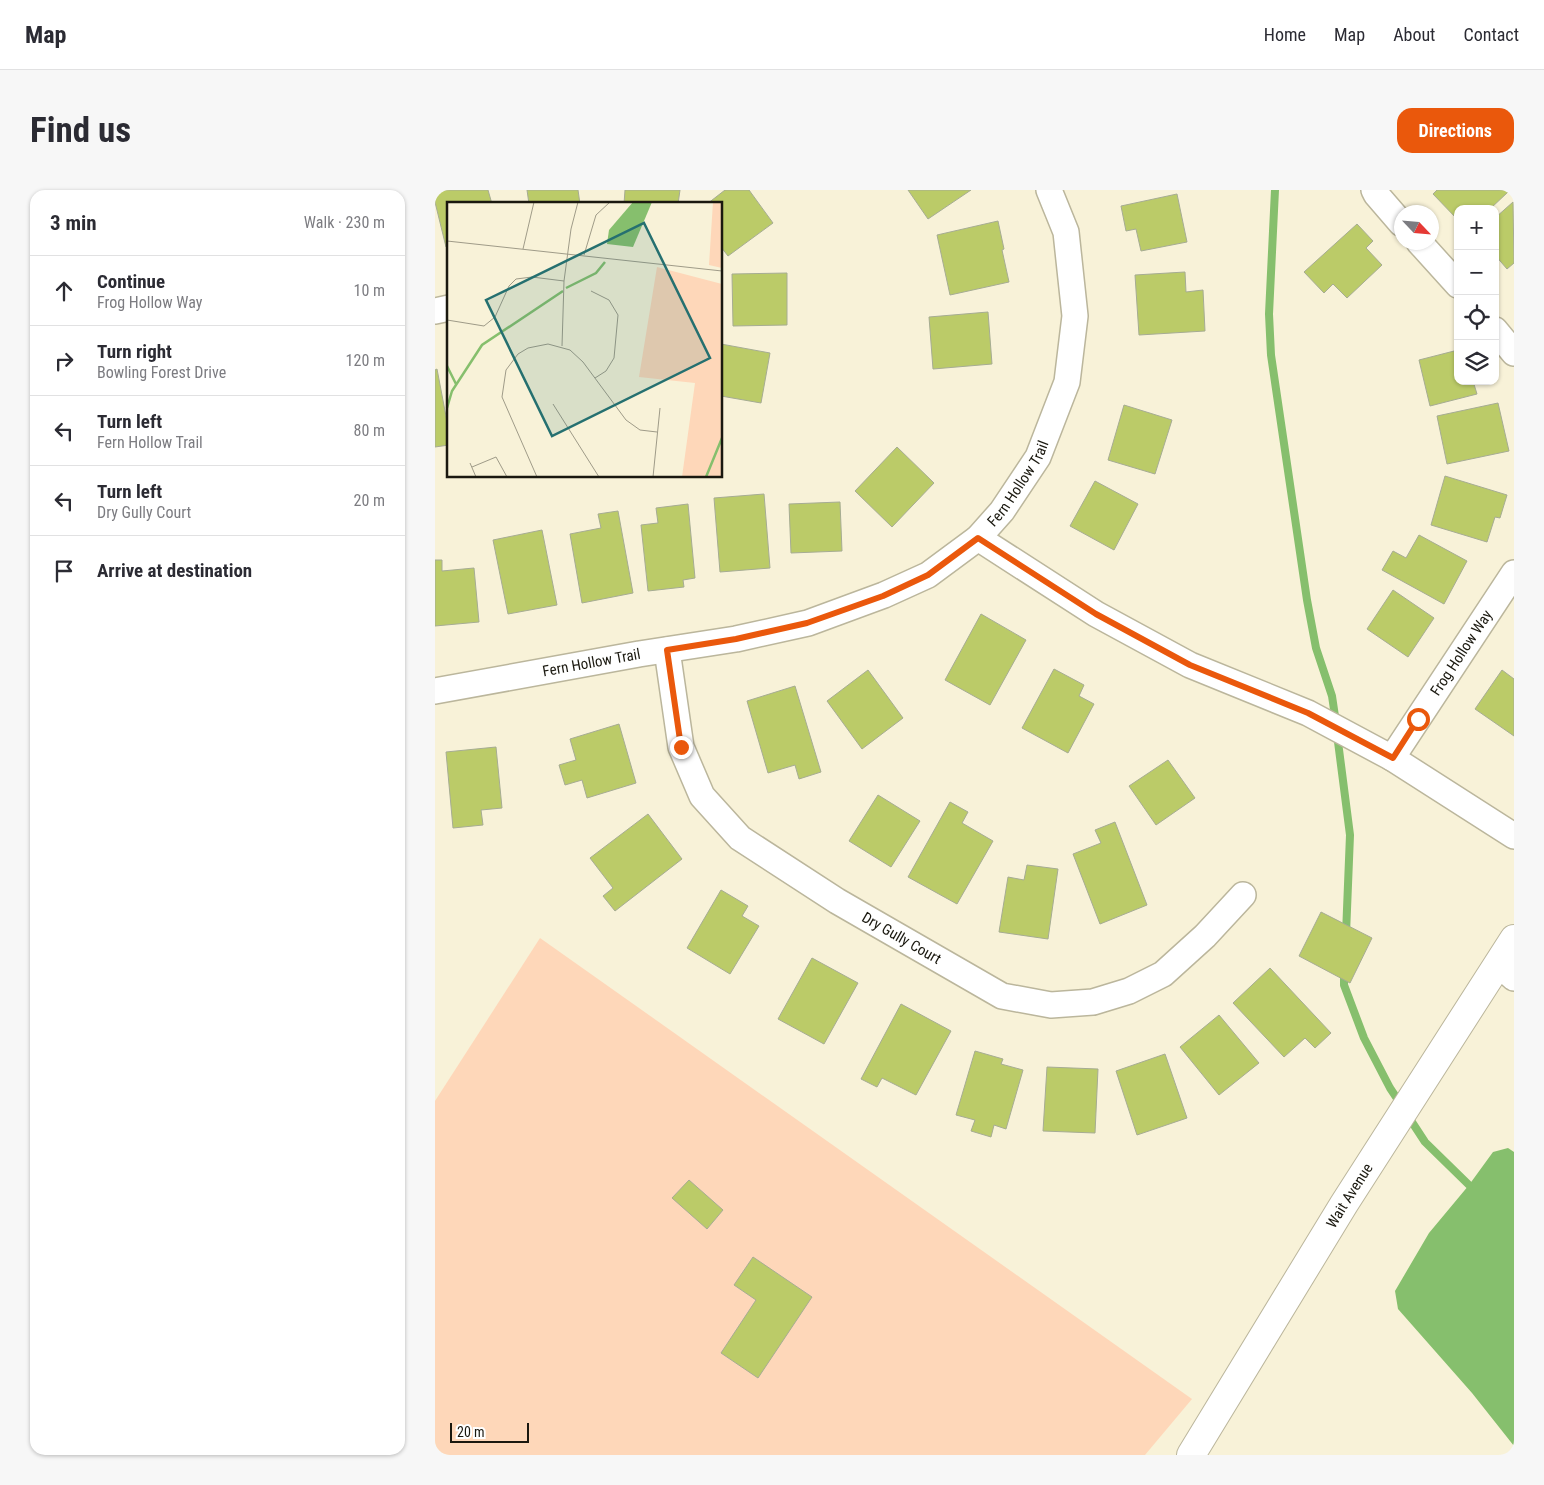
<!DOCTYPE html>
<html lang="en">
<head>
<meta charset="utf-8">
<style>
	:root { --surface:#fff; --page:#f7f7f7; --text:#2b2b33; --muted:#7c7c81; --line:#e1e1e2; --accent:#ea580c }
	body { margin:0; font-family:"Roboto Condensed",sans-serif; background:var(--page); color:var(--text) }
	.controls { position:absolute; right:15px; top:15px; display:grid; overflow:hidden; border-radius:10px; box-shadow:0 1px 4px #0004 }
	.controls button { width:45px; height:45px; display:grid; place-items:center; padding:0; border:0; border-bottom:1px solid var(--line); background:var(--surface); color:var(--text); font:25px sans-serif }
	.compass { position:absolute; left:959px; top:15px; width:45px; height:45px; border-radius:50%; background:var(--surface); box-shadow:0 1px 4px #0004; rotate:116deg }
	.scale { position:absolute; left:15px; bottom:12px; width:79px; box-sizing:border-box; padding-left:5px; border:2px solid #1a180f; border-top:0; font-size:14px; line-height:18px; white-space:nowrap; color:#1a180f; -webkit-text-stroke:4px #fff; paint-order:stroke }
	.stop { position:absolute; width:15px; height:15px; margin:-11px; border:4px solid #ea580c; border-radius:50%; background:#fff }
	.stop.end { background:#ea580c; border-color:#fff; box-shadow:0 1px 5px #0008 }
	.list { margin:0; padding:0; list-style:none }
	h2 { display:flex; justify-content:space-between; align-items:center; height:65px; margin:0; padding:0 20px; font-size:21px }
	h2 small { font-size:16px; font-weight:400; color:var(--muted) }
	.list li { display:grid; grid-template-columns:32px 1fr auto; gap:15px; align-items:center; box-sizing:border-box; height:70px; padding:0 20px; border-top:1px solid var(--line) }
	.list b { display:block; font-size:19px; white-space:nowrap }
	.list p { margin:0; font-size:16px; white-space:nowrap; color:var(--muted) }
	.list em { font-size:16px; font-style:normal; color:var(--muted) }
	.icon { flex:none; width:28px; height:28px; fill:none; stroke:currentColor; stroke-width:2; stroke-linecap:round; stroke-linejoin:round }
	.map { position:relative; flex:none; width:1079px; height:1265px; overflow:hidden; border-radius:15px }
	header { display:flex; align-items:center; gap:30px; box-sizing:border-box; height:70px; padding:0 25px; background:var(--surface); border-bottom:1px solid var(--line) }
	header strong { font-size:24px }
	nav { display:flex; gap:28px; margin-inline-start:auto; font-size:18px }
	.intro { display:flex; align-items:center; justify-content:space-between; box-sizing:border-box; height:120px; padding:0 30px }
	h1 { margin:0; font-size:35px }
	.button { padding:12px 22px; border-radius:15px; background:var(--accent); color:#fff; font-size:18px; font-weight:700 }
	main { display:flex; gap:30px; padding:0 30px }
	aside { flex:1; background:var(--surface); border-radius:15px; box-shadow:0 1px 4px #0004 }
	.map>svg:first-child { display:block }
	.green { fill:#fed7b9 }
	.water { fill:#86bf6d }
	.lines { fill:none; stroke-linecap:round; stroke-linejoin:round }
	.stream { stroke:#86bf6d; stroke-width:8 }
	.building { fill:#bbcb68; stroke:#a6ac93 }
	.minor-casing { stroke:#bbb69c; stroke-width:28 }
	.trunk-casing { stroke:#bbb69c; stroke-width:30 }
	.minor { stroke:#fff; stroke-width:25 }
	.trunk { stroke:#fff; stroke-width:28 }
	.route { stroke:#ea580c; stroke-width:6 }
	.labels { text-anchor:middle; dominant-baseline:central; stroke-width:4; stroke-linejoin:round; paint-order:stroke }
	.street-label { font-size:15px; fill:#1a180f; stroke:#fff }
	.inset-river { fill:none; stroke:#86bf6d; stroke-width:2.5 }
	.inset-road { fill:none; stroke:#9f9b88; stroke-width:1 }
	.view { fill:#257070; fill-opacity:0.15; stroke:#257070; stroke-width:2.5 }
	.inset-edge { fill:none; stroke:#1a180f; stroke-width:2.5 }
</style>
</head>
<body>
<header>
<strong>Map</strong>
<nav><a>Home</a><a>Map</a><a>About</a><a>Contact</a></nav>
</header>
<div class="intro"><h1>Find us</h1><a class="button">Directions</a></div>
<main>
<aside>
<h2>3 min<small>Walk · 230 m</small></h2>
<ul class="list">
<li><svg class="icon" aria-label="ahead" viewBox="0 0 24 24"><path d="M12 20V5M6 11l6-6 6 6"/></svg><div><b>Continue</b><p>Frog Hollow Way</p></div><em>10 m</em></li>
<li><svg class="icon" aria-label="right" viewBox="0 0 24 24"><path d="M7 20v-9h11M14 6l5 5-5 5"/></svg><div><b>Turn right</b><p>Bowling Forest Drive</p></div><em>120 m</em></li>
<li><svg class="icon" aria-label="left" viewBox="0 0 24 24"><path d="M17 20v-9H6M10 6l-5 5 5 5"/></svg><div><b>Turn left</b><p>Fern Hollow Trail</p></div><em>80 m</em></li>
<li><svg class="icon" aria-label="left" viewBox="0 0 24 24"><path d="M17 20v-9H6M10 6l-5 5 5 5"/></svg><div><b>Turn left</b><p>Dry Gully Court</p></div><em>20 m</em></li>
<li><svg class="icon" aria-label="arrive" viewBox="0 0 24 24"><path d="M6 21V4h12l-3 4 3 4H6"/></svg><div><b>Arrive at destination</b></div></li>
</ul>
</aside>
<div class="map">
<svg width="1079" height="1265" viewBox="0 0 1079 1265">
	<rect width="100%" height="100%" fill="#f8f2d8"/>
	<!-- green -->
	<path class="green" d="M 105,748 L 757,1209 L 710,1265 L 0,1265 L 0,911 Z"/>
	<!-- water -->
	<path class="water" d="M 1073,958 L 1079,962 L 1079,1256 L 1037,1203 L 963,1119 L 960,1101 L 994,1043 L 1034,995 L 1058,962 Z"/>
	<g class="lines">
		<!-- stream -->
		<g class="stream">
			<path d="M 840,0 L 834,124 L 836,165 L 872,410 L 881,458 L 897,506 L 901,533"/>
			<path d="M 902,544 L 915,645 L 911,744"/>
			<path d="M 909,781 L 909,795 L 929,848 L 955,898 L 967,916"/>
			<path d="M 973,926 L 990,952 L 1034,995"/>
		</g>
	</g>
	<!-- building -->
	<g class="building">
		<path d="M 0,0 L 53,0 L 57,14 L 14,14 L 14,56 L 11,57 L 0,12 Z"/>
		<path d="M 92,0 L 143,0 L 145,14 L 94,14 Z"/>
		<path d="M 190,0 L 245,0 L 243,14 L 189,14 Z"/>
		<path d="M 290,0 L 314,0 L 338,33 L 293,66 L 286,57 L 286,14 L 272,14 Z"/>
		<path d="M 473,0 L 536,0 L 493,29 Z"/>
		<path d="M 1002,0 L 1071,0 L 1073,2 L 1055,19 L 1023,19 L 1023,30 L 998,4 Z"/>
		<path d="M 742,4 L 752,52 L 706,61 L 701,39 L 691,41 L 686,16 Z"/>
		<path d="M 1078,12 L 1079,73 L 1072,79 L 1060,65 L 1060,28 Z"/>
		<path d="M 563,31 L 569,59 L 567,60 L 574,92 L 515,105 L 502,45 Z"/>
		<path d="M 922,34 L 938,51 L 931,58 L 947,75 L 912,108 L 898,94 L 889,103 L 869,82 Z"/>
		<path d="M 750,82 L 751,102 L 768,100 L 770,141 L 704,145 L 700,85 Z"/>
		<path d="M 352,83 L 352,135 L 298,136 L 297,84 Z"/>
		<path d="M 553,122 L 557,174 L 498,179 L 494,127 Z"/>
		<path d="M 286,154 L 335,163 L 326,213 L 286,206 Z"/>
		<path d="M 1023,160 L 1023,191 L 1038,191 L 1042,204 L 995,216 L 984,170 Z"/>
		<path d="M 2,179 L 14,242 L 14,255 L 0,257 L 0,180 Z"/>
		<path d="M 1063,213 L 1074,261 L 1012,274 L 1002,226 Z"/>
		<path d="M 689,215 L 737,230 L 720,284 L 673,270 Z"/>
		<path d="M 462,257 L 499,293 L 457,337 L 420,301 Z"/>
		<path d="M 1010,286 L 1072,305 L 1065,328 L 1060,327 L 1052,352 L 996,335 Z"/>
		<path d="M 660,291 L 703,314 L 679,360 L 635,336 Z"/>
		<path d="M 329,304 L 335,378 L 285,382 L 279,308 Z"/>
		<path d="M 405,312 L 407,361 L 356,363 L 354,314 Z"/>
		<path d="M 253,314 L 260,388 L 248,390 L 249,397 L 213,401 L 206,335 L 223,333 L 221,318 Z"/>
		<path d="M 183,321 L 198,403 L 147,413 L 135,344 L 166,338 L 163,324 Z"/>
		<path d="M 107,340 L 122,415 L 73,424 L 58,350 Z"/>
		<path d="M 984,345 L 1032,371 L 1009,414 L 947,380 L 958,361 L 971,368 Z"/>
		<path d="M 0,370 L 7,370 L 7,381 L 39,378 L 44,432 L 0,436 Z"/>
		<path d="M 958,400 L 999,428 L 973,467 L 932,439 Z"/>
		<path d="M 546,424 L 591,450 L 555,515 L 510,490 Z"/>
		<path d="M 619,479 L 649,495 L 644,506 L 659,514 L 633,563 L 587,538 Z"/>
		<path d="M 433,480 L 468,528 L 427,559 L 392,511 Z"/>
		<path d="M 1067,480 L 1079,489 L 1079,546 L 1040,519 Z"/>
		<path d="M 360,496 L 386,582 L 364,589 L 360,575 L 333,583 L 312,511 Z"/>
		<path d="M 184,534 L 201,593 L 152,608 L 147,590 L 130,595 L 124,575 L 141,570 L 135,549 Z"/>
		<path d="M 61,557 L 67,618 L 46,620 L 48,635 L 18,638 L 11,562 Z"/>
		<path d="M 733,570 L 760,608 L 721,635 L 694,596 Z"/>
		<path d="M 443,605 L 485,631 L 456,677 L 414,651 Z"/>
		<path d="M 515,612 L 533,622 L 527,633 L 558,651 L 522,714 L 473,687 Z"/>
		<path d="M 213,624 L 247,669 L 180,721 L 168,706 L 178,698 L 155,668 Z"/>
		<path d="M 680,632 L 712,715 L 665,734 L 638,664 L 666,653 L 660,640 Z"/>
		<path d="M 592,675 L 623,679 L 613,749 L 564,742 L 573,687 L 589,690 Z"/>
		<path d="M 286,700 L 313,716 L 307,726 L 324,736 L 295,784 L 252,758 Z"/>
		<path d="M 886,722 L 937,748 L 915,793 L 864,766 Z"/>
		<path d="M 377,768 L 423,793 L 389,854 L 343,829 Z"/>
		<path d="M 835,778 L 896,843 L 880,858 L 870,848 L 849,867 L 798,813 Z"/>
		<path d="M 466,814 L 516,841 L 481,905 L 447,888 L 442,897 L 426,889 Z"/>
		<path d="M 784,825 L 824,873 L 784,905 L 745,857 Z"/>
		<path d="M 540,861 L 568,869 L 566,874 L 588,880 L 571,939 L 559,935 L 556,947 L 536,941 L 540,930 L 521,925 Z"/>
		<path d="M 730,864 L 752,928 L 702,945 L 681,881 Z"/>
		<path d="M 612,877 L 663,879 L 660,943 L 608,941 Z"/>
		<path d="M 254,990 L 288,1020 L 272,1039 L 237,1008 Z"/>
		<path d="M 318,1067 L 377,1107 L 323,1188 L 286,1163 L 321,1110 L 299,1095 Z"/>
	</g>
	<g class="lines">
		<defs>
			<g id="minor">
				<path d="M 939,0 L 941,4 L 966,33"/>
				<path d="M 984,52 L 1023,95"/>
				<path d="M 0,121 L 14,118"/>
				<path d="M 1060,140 L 1079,163"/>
				<path d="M 543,348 L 661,424 L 755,475 L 873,523 L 957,568 L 1079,646"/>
				<path id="s1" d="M 232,460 L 246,557 L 267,606 L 305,648 L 402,711 L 567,806 L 616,815 L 658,812 L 694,801 L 728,784 L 770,746 L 808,705"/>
				<path id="s2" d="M 0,501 L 204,464 L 301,449 L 373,433 L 449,405 L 493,385 L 543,348 L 567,321 L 603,267 L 632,192 L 640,126 L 631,42 L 614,0"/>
				<path id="s3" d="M 957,568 L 1079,383"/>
				<path d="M 1063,774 L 1079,788"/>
			</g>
			<g id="trunk">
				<path id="s4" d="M 756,1265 L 909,1014 L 1079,749"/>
			</g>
		</defs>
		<!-- minor casing -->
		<use href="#minor" class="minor-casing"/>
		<!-- trunk casing -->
		<use href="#trunk" class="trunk-casing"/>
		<!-- minor -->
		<use href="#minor" class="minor"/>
		<!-- trunk -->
		<use href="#trunk" class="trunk"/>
	</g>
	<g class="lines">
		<!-- route -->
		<path class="route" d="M 246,557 L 232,460 L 301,449 L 372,433 L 448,406 L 493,385 L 543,348 L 661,424 L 755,475 L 873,523 L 958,568 L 983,529"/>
	</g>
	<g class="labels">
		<!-- street labels -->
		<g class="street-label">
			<text stroke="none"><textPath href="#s2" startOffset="639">Fern Hollow Trail</textPath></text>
			<text stroke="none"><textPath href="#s3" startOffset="126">Frog Hollow Way</textPath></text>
			<text stroke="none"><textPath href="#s2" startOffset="159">Fern Hollow Trail</textPath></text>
			<text stroke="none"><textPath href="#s1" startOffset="398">Dry Gully Court</textPath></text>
			<text stroke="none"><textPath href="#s4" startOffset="304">Wait Avenue</textPath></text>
		</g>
	</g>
	<!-- overview -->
	<g transform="translate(12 12)">
		<rect width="275" height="275" fill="#f8f2d8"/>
		<path d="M 266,0 L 275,0 L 275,66 L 262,63 ZM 210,65 L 275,82 L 275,275 L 235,275 L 248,181 L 192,175 Z" fill="#fed7b9"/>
		<path d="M 186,0 L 205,0 L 186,45 L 160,42 L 162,28 Z" fill="#86bf6d"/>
		<path class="inset-river" d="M 119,86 L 149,71 L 158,60M 0,164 L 9,182M 0,206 L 5,189 L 35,143 L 116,89M 259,275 L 275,236"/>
		<path class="inset-road" d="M 0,39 L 275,69M 76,47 L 87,0M 137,53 L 149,13 L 163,0M 144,89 L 162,98 L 171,113 L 167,156 L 159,169 L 148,176M 0,118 L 37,124 L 48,115 L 62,84 L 69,77 L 85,75 L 117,79M 115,144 L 117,79 L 124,27 L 131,0M 106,202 L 152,275M 23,261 L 29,275M 25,265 L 49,255 L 60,275M 90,275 L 55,195 L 59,168 L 71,152 L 81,146 L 101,142 L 123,148 L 136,160 L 179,218 L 193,228 L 210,230M 206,275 L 213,206"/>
		<path class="view" d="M 197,21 L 263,156 L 105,234 L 39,98 Z"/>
		<rect width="275" height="275" class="inset-edge"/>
	</g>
</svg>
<div class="controls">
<button>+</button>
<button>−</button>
<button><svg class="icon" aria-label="locate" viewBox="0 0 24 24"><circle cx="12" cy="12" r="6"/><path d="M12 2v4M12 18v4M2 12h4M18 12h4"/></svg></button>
<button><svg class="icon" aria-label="layers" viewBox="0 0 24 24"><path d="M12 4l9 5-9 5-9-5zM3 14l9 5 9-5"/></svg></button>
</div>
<svg class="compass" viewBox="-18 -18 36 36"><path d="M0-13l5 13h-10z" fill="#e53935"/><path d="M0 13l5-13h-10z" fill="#7c7c81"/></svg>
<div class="scale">20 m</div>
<div class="stop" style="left:983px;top:529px"></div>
<div class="stop end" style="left:246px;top:557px"></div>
</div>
</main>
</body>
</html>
